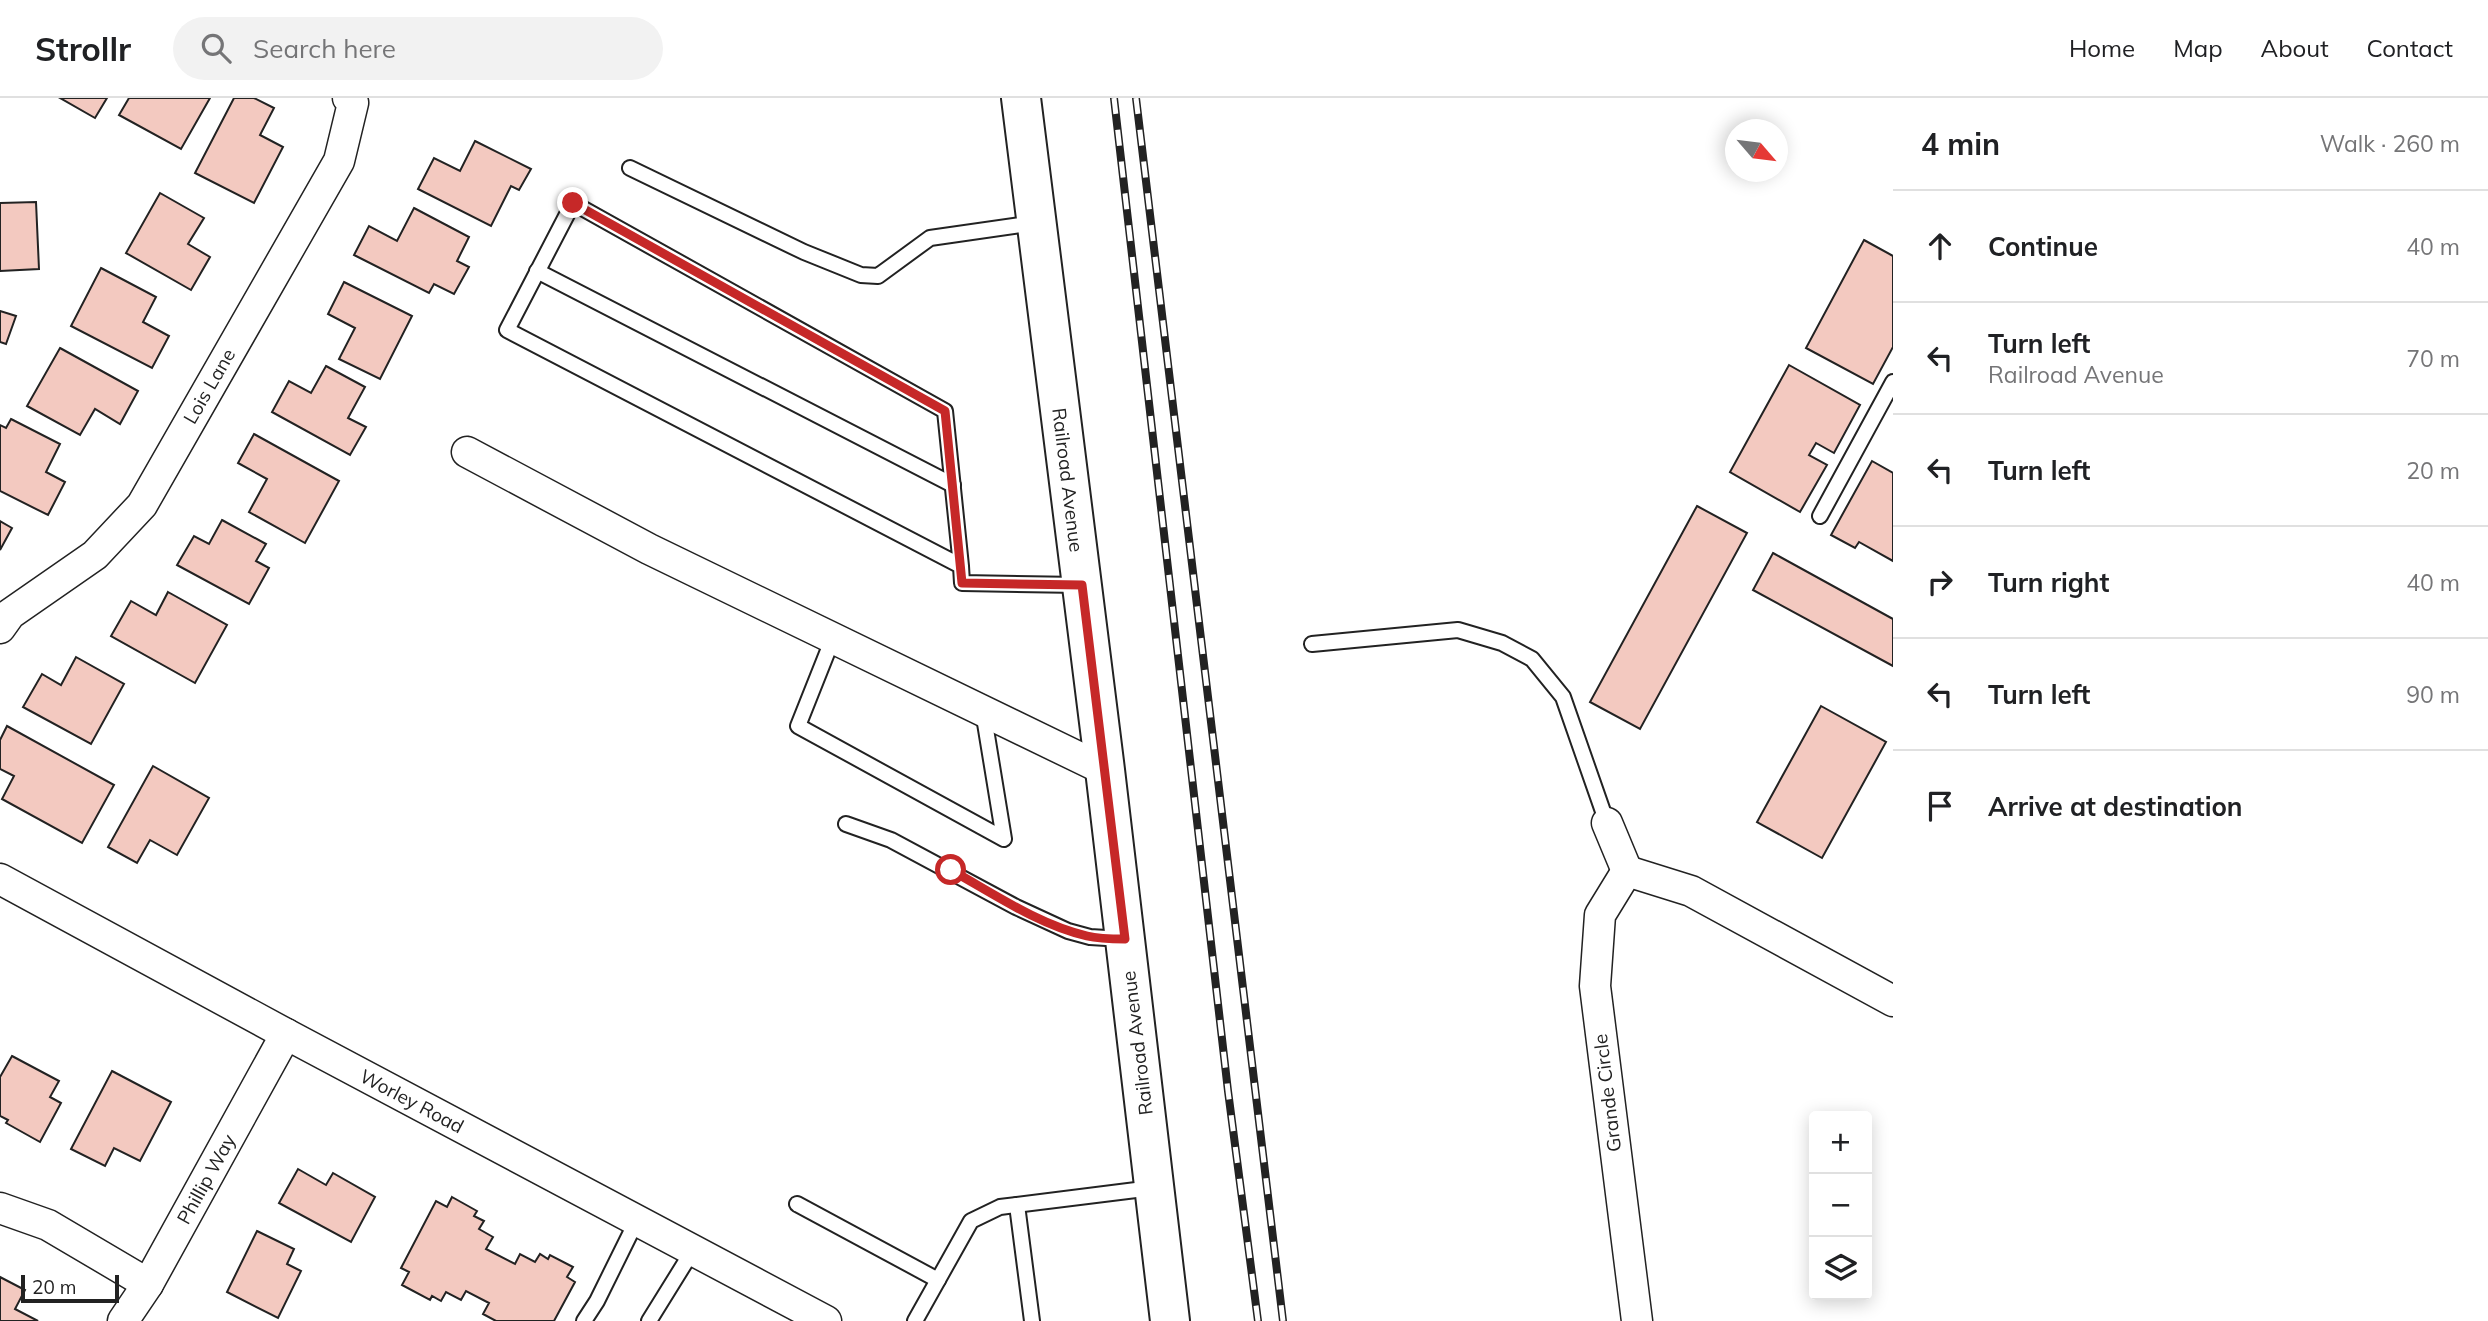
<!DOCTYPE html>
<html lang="en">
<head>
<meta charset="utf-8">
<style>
	:root { --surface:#fff; --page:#f2f2f2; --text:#202124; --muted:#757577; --line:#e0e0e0 }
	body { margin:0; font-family:Mulish,sans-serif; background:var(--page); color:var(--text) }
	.controls { position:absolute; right:21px; bottom:21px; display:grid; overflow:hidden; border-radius:7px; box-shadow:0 4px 18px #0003 }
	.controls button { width:63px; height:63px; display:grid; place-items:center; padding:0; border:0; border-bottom:2px solid var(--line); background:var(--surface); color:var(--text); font:35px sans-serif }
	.compass { position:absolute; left:1725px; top:21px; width:63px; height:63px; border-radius:50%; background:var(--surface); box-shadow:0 4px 18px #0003; rotate:118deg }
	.scale { position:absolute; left:21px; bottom:18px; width:98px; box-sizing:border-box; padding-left:7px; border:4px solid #222; border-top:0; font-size:19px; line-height:24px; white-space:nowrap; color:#222; -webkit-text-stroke:5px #fff; paint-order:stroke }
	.stop { position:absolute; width:21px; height:21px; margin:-16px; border:5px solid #c62828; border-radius:50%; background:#fff }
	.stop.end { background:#c62828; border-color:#fff; box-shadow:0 2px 7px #0008 }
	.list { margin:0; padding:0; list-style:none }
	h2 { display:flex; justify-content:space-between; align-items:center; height:91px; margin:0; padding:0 28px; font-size:30px }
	h2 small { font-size:23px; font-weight:400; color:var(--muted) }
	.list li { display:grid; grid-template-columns:46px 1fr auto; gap:21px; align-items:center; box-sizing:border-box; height:112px; padding:0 28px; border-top:2px solid var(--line) }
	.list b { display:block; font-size:26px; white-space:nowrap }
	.list p { margin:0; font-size:23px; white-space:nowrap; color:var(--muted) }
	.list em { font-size:23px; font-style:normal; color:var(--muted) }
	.icon { flex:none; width:38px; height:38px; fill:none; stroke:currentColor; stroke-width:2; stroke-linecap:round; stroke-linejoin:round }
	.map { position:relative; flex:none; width:1893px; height:1223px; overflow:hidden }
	header { display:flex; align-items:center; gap:42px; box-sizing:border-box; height:98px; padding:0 35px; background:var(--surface); border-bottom:2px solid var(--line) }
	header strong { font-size:33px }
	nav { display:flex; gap:38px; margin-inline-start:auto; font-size:24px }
	.search { width:490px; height:63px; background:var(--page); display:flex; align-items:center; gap:18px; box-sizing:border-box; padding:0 24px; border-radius:38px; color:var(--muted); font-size:26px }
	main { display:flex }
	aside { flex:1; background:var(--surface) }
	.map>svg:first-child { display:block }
	.building { fill:#f3c9c0; stroke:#222; stroke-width:2 }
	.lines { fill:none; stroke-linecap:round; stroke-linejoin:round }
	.service-casing { stroke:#222; stroke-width:18 }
	.minor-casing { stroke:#222; stroke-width:33 }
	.secondary-casing { stroke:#222; stroke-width:42 }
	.service { stroke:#fff; stroke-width:14 }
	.minor { stroke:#fff; stroke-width:30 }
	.secondary { stroke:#fff; stroke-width:38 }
	.rail-casing { stroke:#222; stroke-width:8 }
	.rail { stroke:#fff; stroke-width:5; stroke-dasharray:16; stroke-linecap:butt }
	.route { stroke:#c62828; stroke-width:9 }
	.labels { text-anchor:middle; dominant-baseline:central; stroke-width:5; stroke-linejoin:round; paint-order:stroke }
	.street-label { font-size:19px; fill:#222; stroke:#fff }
</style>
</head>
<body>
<header>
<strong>Strollr</strong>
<div class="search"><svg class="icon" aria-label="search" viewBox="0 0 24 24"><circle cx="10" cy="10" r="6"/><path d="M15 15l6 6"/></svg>Search here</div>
<nav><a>Home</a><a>Map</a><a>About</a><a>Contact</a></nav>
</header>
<main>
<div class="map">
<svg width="1893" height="1223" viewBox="0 0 1893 1223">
	<rect width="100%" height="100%" fill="#fff"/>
	<!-- building -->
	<g class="building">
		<path d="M 60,0 L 107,0 L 95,20 Z"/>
		<path d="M 129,0 L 210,0 L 181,51 L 119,17 Z"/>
		<path d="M 234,0 L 254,0 L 274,10 L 260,37 L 283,49 L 254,105 L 195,75 Z"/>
		<path d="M 475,43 L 531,71 L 519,92 L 511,88 L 491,128 L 418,91 L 434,60 L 460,73 Z"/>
		<path d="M 160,95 L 204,120 L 188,146 L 210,159 L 191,192 L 126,155 Z"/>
		<path d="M 36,104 L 39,171 L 0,173 L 0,105 Z"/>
		<path d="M 414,110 L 469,139 L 457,163 L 469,169 L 454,196 L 434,186 L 429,195 L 354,157 L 369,128 L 397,143 Z"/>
		<path d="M 1864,142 L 1893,158 L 1893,249 L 1873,286 L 1806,250 Z"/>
		<path d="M 101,170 L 156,199 L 143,224 L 169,238 L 152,270 L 71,228 Z"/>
		<path d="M 344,184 L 412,218 L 380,281 L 339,261 L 355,230 L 328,216 Z"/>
		<path d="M 0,213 L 16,218 L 6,246 L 0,244 Z"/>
		<path d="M 60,250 L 138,293 L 120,326 L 95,311 L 80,337 L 27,308 Z"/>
		<path d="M 1789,267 L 1860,307 L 1834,355 L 1816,345 L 1809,357 L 1827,367 L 1800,414 L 1730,374 Z"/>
		<path d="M 326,268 L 365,289 L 348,320 L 366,329 L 350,357 L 272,314 L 289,283 L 311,295 Z"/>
		<path d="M 11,321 L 60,346 L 46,374 L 65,384 L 48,417 L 0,393 L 0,327 L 6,330 Z"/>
		<path d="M 254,336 L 339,383 L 305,445 L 249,414 L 267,381 L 238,365 Z"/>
		<path d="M 1872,363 L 1893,375 L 1893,463 L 1859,444 L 1855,450 L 1831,437 Z"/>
		<path d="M 1697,408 L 1747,435 L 1640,631 L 1590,604 Z"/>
		<path d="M 222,422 L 266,446 L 256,463 L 269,470 L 249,506 L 177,467 L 194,438 L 209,446 Z"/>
		<path d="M 0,423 L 12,430 L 0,452 Z"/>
		<path d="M 1773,455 L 1893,521 L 1893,568 L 1753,492 Z"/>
		<path d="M 168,494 L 227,527 L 195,585 L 111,538 L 131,503 L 156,517 Z"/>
		<path d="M 76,559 L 124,586 L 91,646 L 23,609 L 42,576 L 61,587 Z"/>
		<path d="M 1821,608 L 1886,644 L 1822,760 L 1757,724 Z"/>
		<path d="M 7,628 L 114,687 L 82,745 L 2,701 L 14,678 L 0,671 L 0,642 Z"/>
		<path d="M 153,668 L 209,700 L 177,757 L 150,742 L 137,765 L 108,749 Z"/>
		<path d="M 12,958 L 59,983 L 50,999 L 61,1005 L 40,1044 L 6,1025 L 8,1022 L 0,1018 L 0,979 Z"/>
		<path d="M 112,973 L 171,1004 L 140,1063 L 114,1050 L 105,1068 L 71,1051 Z"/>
		<path d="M 298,1071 L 326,1087 L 333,1075 L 375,1099 L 351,1144 L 279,1105 Z"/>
		<path d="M 452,1099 L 477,1113 L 474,1118 L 484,1123 L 479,1131 L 493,1139 L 486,1151 L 515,1166 L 520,1156 L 535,1164 L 540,1156 L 548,1161 L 550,1157 L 573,1169 L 567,1179 L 575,1184 L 554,1223 L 496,1223 L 483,1216 L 489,1205 L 466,1193 L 461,1202 L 446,1194 L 441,1203 L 432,1198 L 430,1202 L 402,1187 L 409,1174 L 401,1170 L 436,1103 L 447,1109 Z"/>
		<path d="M 257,1133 L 294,1151 L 287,1166 L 301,1173 L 278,1220 L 227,1194 Z"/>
		<path d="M 0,1179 L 25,1192 L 15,1211 L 38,1223 L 0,1223 Z"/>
	</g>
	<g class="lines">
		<defs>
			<g id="service">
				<path d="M 630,70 L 804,154 L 861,177 L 878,178 L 930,140 L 1035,125"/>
				<path d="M 537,173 L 953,387"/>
				<path d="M 1820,418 L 1893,284"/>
				<path d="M 961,468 L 507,232 L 573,105 L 945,313 L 961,468 L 962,485 L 1080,487"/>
				<path d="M 833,540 L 798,628 L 1004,741 L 983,613"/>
				<path d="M 1312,546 L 1458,532 L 1502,545 L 1532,561 L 1563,599 L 1607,725"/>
				<path d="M 846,726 L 891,742 L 1016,809 L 1068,833 L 1090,839 L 1123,841"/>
				<path d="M 797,1106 L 938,1182"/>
				<path d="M 1017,1107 L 1032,1223"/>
				<path d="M 584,1223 L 597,1203 L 637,1122"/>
				<path d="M 649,1223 L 693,1152"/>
				<path d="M 915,1223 L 971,1123 L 1000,1109 L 1152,1090"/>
			</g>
			<g id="minor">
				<path d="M 467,354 L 649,451 L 1105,672"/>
				<path d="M 0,530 L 10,516 L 95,457 L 142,407 L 339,63 L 353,5 L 348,0"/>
				<path d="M 1607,725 L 1627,773"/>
				<path d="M 0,781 L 286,936 L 826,1223"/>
				<path d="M 0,1110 L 48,1127 L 148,1186"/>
				<path d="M 123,1223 L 148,1186 L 286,936"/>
				<path d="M 1637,1223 L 1595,888 L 1600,817 L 1627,773 L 1691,793 L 1893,903"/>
			</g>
			<path id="secondary" d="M 1021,0 L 1105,672 L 1170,1223"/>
		</defs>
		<!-- service casing -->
		<use href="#service" class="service-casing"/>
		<!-- minor casing -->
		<use href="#minor" class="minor-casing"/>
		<!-- secondary casing -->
		<use href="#secondary" class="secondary-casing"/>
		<!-- service -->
		<use href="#service" class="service"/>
		<!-- minor -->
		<use href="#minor" class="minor"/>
		<!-- secondary -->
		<use href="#secondary" class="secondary"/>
		<defs>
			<g id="rail">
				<path d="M 1114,0 L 1228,993 L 1258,1223"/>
				<path d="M 1136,0 L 1283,1223"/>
			</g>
		</defs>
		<!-- rail casing -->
		<use href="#rail" class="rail-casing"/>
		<!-- rail -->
		<use href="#rail" class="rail"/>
	</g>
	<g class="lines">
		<!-- route -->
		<path class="route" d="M 573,105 L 945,313 L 962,485 L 1082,487 L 1125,841 C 1113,841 1099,841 1087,838 C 1039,827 994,796 951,772"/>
	</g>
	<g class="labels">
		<!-- street labels -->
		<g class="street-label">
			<text transform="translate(209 288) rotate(-60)">Lois Lane</text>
			<text transform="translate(1068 382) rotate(83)">Railroad Avenue</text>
			<text transform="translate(1137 945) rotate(-97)">Railroad Avenue</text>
			<text transform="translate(1607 995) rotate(-97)">Grande Circle</text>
			<text transform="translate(412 1003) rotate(28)">Worley Road</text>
			<text transform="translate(206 1081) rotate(-61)">Phillip Way</text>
		</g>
	</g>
</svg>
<div class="controls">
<button>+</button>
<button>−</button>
<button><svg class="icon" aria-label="layers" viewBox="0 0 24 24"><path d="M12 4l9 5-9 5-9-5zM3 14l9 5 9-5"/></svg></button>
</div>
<svg class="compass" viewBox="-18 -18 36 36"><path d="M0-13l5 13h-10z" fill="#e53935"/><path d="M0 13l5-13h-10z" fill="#757577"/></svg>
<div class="scale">20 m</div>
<div class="stop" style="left:951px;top:772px"></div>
<div class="stop end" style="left:573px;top:105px"></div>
</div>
<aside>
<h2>4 min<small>Walk · 260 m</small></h2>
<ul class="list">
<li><svg class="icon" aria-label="ahead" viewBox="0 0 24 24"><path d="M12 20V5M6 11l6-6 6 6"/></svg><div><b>Continue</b></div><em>40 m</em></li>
<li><svg class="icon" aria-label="left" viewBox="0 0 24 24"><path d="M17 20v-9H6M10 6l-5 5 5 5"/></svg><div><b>Turn left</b><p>Railroad Avenue</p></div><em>70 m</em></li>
<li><svg class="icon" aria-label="left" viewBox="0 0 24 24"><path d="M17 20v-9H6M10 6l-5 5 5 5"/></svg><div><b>Turn left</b></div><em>20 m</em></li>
<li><svg class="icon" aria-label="right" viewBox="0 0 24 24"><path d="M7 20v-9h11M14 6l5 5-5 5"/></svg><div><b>Turn right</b></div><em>40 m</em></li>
<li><svg class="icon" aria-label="left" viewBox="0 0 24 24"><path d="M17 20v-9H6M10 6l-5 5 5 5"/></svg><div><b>Turn left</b></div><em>90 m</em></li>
<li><svg class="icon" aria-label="arrive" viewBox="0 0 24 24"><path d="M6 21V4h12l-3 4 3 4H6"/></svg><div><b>Arrive at destination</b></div></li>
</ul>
</aside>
</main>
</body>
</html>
